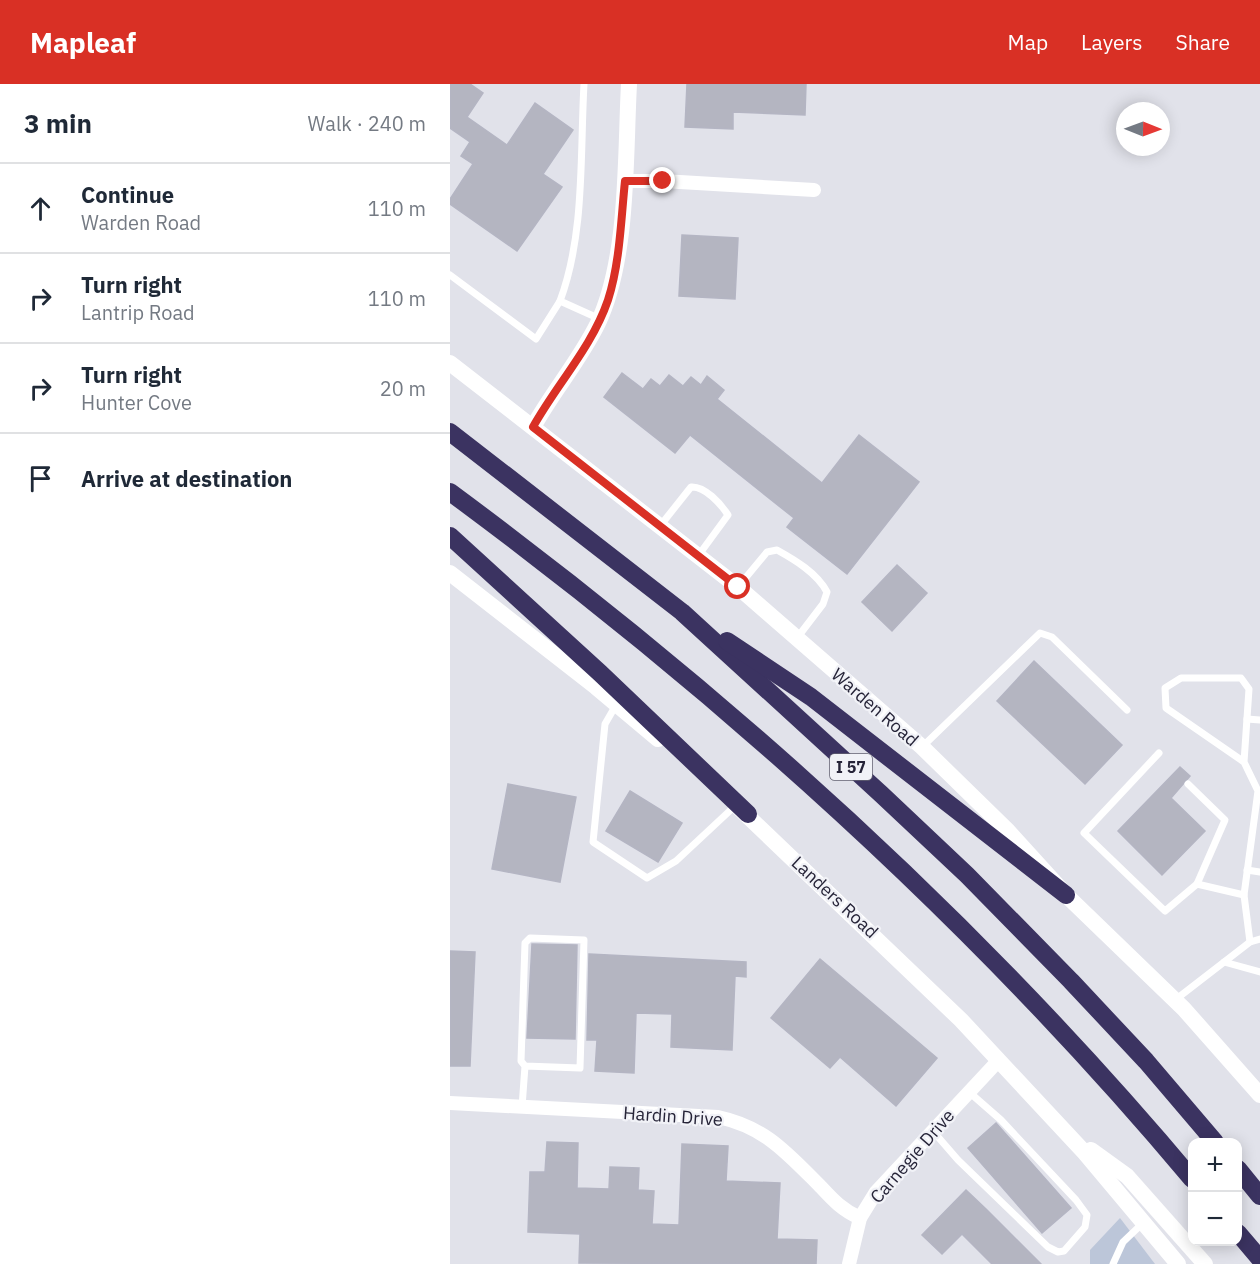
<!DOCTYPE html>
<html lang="en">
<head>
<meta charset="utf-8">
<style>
	:root { --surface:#fff; --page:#f2f2f3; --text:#1f2937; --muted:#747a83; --line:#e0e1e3; --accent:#d93025 }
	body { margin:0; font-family:"IBM Plex Sans",sans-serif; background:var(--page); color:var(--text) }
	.controls { position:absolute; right:18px; bottom:18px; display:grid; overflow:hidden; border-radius:12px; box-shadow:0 3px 15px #0003 }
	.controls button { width:54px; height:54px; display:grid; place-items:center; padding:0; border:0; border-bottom:2px solid var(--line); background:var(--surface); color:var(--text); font:30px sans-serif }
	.compass { position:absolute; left:666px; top:18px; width:54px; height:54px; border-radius:50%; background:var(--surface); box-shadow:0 3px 15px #0003; rotate:91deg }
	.stop { position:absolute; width:18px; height:18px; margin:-14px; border:4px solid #d93025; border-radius:50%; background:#fff }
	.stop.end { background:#d93025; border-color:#fff; box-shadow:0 2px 6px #0008 }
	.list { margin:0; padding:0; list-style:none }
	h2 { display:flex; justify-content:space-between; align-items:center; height:78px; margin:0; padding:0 24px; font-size:26px }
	h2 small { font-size:20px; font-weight:400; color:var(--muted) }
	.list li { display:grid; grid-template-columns:39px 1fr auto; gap:18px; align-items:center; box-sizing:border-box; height:90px; padding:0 24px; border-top:2px solid var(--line) }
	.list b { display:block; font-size:22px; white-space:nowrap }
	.list p { margin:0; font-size:20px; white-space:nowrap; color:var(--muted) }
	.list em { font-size:20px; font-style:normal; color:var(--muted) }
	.icon { flex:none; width:33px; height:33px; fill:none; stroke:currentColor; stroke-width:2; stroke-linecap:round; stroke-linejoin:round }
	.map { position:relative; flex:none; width:810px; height:1180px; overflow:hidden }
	header { display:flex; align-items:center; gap:36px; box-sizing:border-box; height:84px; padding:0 30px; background:var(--accent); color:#fff }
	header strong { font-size:28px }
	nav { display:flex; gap:33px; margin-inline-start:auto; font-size:21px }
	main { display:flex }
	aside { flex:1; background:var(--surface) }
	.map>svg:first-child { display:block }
	.green { fill:#bcc6d9 }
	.building { fill:#b4b5c1; stroke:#b4b5c3; stroke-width:1.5 }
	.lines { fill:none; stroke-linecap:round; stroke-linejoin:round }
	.service { stroke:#fff; stroke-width:7 }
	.minor { stroke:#fff; stroke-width:14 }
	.tertiary { stroke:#fff; stroke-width:16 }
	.secondary { stroke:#fff; stroke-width:16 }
	.motorway { stroke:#3b3361; stroke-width:18 }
	.route { stroke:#d93025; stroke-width:8 }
	.labels { text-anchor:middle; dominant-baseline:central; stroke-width:4.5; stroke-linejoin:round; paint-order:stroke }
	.shield { fill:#f1f2f7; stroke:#636271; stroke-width:1.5 }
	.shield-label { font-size:16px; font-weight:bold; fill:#262438 }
	.street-label { font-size:18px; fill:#262438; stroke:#f1f2f7 }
</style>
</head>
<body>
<header>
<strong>Mapleaf</strong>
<nav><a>Map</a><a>Layers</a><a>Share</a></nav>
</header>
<main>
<aside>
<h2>3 min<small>Walk · 240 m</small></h2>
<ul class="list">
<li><svg class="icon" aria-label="ahead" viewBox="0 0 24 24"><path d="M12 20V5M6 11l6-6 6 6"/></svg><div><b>Continue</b><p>Warden Road</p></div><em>110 m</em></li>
<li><svg class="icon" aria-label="right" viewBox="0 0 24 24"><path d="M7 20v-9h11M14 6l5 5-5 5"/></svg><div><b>Turn right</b><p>Lantrip Road</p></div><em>110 m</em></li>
<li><svg class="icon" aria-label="right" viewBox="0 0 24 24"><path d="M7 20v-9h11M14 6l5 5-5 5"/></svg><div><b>Turn right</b><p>Hunter Cove</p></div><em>20 m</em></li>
<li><svg class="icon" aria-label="arrive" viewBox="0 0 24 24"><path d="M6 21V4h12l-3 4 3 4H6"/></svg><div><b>Arrive at destination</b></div></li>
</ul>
</aside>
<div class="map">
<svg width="810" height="1180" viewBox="0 0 810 1180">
	<rect width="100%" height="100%" fill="#e1e2ea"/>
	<!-- green -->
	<path class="green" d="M 670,1134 L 705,1180 L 640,1180 L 640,1166 Z"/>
	<!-- building -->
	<g class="building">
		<path d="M 0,0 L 20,0 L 33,9 L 17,33 L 57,61 L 85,19 L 123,46 L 93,90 L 112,103 L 67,167 L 0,120 L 0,115 L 23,80 L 11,72 L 20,58 L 0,44 Z"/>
		<path d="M 237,0 L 356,0 L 355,31 L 283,28 L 283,45 L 235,43 Z"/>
		<path d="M 232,151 L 288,154 L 285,215 L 229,212 Z"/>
		<path d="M 172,289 L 193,305 L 201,295 L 210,302 L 219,291 L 233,302 L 241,293 L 251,301 L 257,292 L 274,306 L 267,315 L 372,399 L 409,351 L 469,398 L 397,490 L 337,443 L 344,434 L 240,351 L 225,369 L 154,313 Z"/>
		<path d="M 447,481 L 477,509 L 442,547 L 412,518 Z"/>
		<path d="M 584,577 L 672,661 L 635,700 L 547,617 Z"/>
		<path d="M 730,683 L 740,692 L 721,714 L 755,747 L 712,791 L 668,747 Z"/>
		<path d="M 58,700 L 126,713 L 110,798 L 42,785 Z"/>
		<path d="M 180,707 L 232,739 L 208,778 L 156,747 Z"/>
		<path d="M 82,860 L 127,861 L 125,955 L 77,954 Z"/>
		<path d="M 0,867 L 25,868 L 20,982 L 0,982 Z"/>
		<path d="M 139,870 L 296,878 L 296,893 L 285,892 L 282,966 L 221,963 L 222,930 L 186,929 L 184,989 L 145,987 L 147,956 L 137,956 Z"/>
		<path d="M 370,875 L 487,974 L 446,1022 L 390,973 L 380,984 L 321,934 Z"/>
		<path d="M 546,1039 L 621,1124 L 592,1149 L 518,1064 Z"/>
		<path d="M 97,1058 L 128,1059 L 127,1104 L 159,1105 L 160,1083 L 189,1084 L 188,1106 L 204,1107 L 202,1140 L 229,1141 L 232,1060 L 278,1062 L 276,1097 L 330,1099 L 327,1155 L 367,1156 L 366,1180 L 129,1179 L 130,1150 L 78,1148 L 80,1088 L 95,1088 Z"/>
		<path d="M 516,1106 L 536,1125 L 591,1180 L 542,1180 L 512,1150 L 492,1170 L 472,1151 Z"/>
	</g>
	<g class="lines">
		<!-- service -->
		<g class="service">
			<path d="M 134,0 C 130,71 135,150 110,217 L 150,235"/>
			<path d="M 0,191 L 86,255 L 110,217"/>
			<path d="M 210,442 L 241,403 C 255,402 271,420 278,431 L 248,472"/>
			<path d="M 288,503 L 317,468 L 327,466 C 345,476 367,489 377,508 L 373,520 L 347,554"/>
			<path d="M 166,621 L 155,640 L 143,758 L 197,794 L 226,777 L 286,721"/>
			<path d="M 797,635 L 810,636"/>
			<path d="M 472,663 L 590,549 L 602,553 L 677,626"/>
			<path d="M 709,669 L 634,749 L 715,827 L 747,800 L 794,811"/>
			<path d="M 794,678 L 799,605 L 791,594 L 731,594 L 715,604 L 716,624 L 794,678 L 808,707 L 794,811 L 800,858"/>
			<path d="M 738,700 L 775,736 L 747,800"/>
			<path d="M 797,786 L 810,788"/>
			<path d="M 774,878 L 810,888"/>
			<path d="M 725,916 L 800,858 L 810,855"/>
			<path d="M 72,1023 L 75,982 L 130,984 L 134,856 L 80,854 L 75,859 L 71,977 L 75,982"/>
			<path d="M 482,1046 L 508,1076 L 598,1163 L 608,1168 L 614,1167 L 635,1143 L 637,1131 L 626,1116 L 551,1036 L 519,1008"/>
			<path d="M 663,1180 L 673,1158 L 694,1138"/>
		</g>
		<!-- minor -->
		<g class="minor">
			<path d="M 175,97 L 213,97 L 364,106"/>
			<path d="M 0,1019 L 268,1033 C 315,1043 337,1069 370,1102 C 383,1116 392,1126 410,1134"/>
			<path d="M 399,1180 L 410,1134 L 426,1108 L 548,977"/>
		</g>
		<!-- tertiary -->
		<path class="tertiary" d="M 83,343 C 103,307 130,276 148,239 C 179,173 175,72 179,0"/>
		<!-- secondary -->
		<g class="secondary">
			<path d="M 0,279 L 288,503 L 472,663 L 557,746 L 616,811 L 734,925 L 810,1011"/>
			<path d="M 0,489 L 146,603 L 208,655"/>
			<path d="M 287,722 L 511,936 L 635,1069 L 728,1180"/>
			<path d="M 641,1066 L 677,1092 L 755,1180"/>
		</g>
		<!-- motorway -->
		<g class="motorway">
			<path d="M 0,348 L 232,528 L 431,710 L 517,791 L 621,897 L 696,977 L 765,1058"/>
			<path d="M 0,408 C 272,609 525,836 742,1095"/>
			<path d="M 0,452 L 150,589 L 298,730"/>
			<path d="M 277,557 L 361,613 L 616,811"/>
			<path d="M 788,1085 L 810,1112"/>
			<path d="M 788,1149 L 810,1175"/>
		</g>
	</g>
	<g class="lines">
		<!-- route -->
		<path class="route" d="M 213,97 L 175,97 C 171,135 170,179 158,216 C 142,263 107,300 83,343 L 288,503"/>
	</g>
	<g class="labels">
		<!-- shield labels -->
		<rect class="shield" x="380" y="670" width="42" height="26" rx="4.5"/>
		<g class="shield-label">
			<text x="401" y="683">I 57</text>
		</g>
		<!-- street labels -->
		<g class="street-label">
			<text transform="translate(425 623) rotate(41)">Warden Road</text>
			<text transform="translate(385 813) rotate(43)">Landers Road</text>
			<text transform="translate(223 1032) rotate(4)">Hardin Drive</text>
			<text transform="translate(462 1072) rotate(-49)">Carnegie Drive</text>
		</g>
	</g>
</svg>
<div class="controls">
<button>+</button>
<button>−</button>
</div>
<svg class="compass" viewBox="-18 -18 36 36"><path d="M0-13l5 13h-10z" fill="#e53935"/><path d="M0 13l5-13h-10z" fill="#747a83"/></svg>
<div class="stop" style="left:288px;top:503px"></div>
<div class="stop end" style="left:213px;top:97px"></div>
</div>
</main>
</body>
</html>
